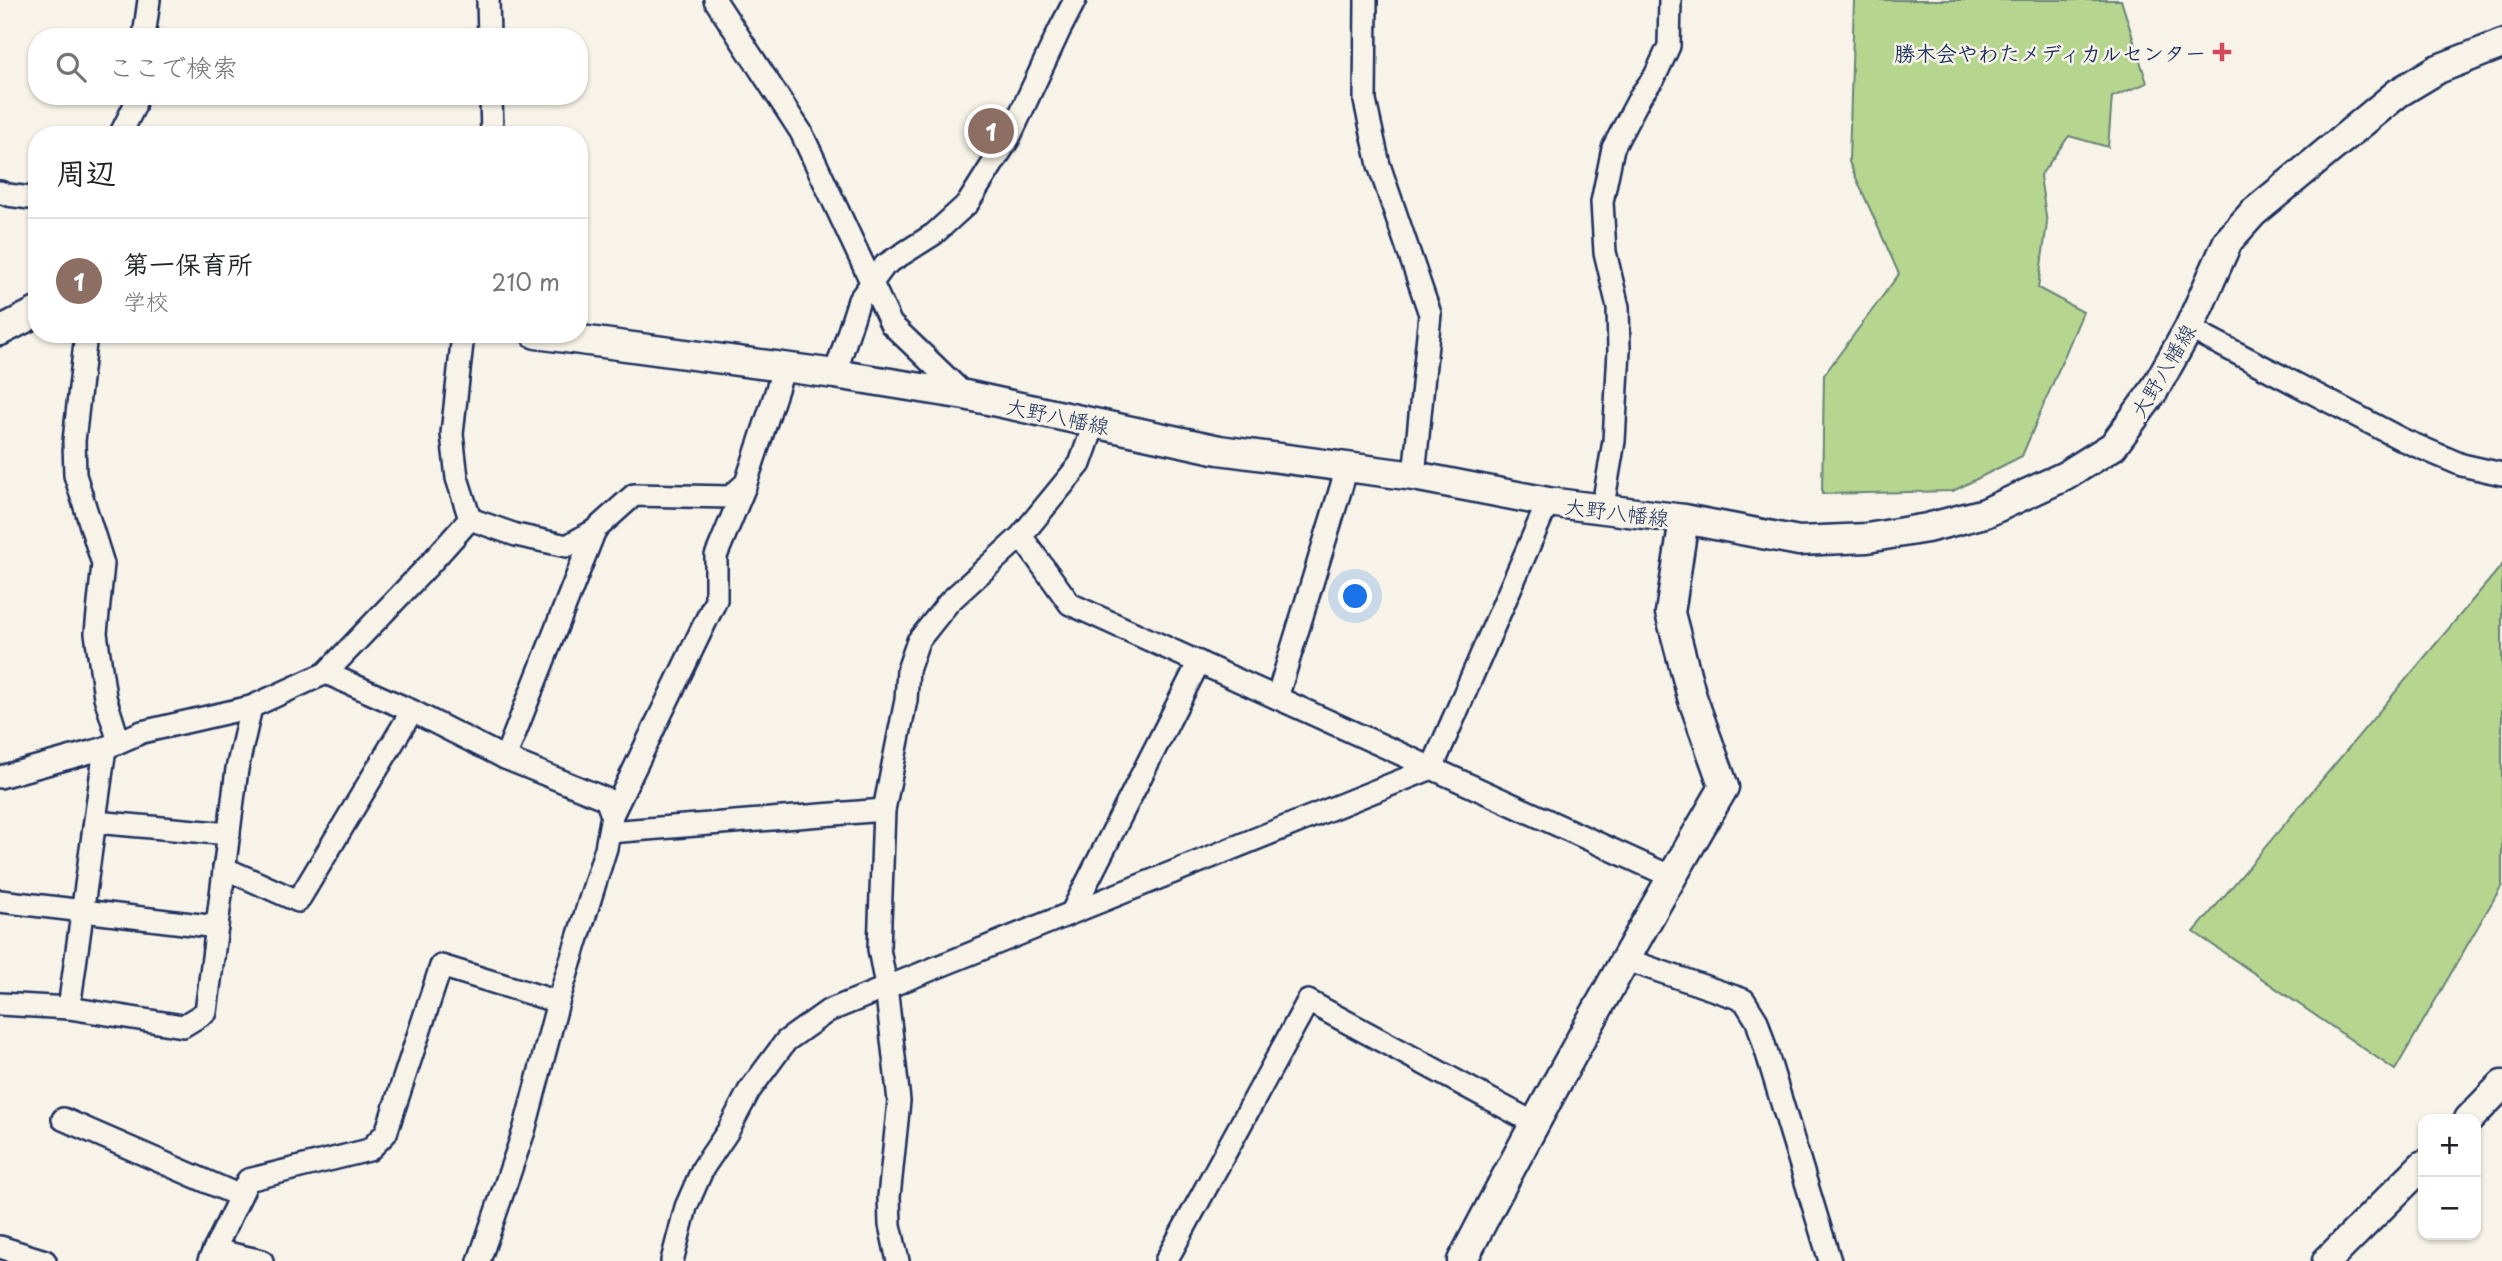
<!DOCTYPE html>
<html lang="ja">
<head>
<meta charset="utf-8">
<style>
	:root { --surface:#fff; --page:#f2f2f2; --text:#202124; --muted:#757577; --line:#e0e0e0; --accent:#d93025 }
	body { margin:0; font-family:"Playpen Sans","Klee One",sans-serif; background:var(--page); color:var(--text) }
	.controls { position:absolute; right:21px; bottom:21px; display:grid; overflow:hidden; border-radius:14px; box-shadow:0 2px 5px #0004 }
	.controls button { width:63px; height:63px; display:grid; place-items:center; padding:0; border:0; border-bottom:2px solid var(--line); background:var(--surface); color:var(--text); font:35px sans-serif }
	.you { position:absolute; left:1356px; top:597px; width:24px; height:24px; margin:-18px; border:5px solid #fff; border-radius:50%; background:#1a73e8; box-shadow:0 0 0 10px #1a73e833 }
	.badge { display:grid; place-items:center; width:46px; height:46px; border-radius:50%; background:var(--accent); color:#fff; font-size:23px; font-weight:700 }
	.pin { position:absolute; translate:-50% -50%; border:4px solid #fff; box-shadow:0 2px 7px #0006 }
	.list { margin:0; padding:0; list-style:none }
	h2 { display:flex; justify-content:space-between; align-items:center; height:91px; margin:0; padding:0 28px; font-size:30px }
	h2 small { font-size:23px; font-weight:400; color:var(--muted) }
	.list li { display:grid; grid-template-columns:46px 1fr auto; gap:21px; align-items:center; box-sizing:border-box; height:126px; padding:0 28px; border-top:2px solid var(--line) }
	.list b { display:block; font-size:26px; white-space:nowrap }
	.list p { margin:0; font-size:23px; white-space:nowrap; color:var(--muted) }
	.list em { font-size:23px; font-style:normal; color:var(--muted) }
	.icon { flex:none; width:38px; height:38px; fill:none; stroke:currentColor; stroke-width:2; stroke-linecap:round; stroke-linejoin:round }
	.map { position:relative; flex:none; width:2502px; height:1261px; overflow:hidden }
	.search { position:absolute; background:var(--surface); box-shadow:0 2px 5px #0004; left:28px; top:28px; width:560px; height:77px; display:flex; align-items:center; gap:18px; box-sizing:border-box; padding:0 24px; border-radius:28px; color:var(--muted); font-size:26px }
	.panel { position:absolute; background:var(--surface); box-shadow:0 2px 5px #0004; left:28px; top:126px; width:560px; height:217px; border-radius:28px }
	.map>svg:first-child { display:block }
	.green { fill:#b6d690; stroke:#688277; stroke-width:2 }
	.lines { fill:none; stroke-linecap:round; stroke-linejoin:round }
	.street-casing { stroke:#1b2f5e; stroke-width:26 }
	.secondary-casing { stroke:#1b2f5e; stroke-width:33 }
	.street { stroke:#f7f3e8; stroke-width:21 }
	.secondary { stroke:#f7f3e8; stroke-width:28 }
	.poi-dot { fill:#d1495b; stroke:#f7f3e8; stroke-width:2.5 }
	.labels { text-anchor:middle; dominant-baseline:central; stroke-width:5; stroke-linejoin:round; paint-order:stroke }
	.poi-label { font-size:21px; font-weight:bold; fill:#1b2f5e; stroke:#f7f3e8; text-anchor:end }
	.street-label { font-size:21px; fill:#1b2f5e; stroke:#f7f3e8 }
</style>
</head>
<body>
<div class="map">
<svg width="2502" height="1261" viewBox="0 0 2502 1261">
	<rect width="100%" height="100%" fill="#f7f3e8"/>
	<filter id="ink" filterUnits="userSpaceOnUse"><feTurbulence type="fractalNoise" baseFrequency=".0143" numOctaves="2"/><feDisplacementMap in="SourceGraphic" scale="14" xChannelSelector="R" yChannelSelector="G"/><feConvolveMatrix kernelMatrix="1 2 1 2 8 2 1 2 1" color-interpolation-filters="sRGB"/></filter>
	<g filter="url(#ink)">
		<!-- green -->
		<g class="green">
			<path d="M 1854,0 L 2121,0 L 2147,83 L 2112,97 L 2108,147 L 2069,136 L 2040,176 L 2047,223 L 2038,288 L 2083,312 L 2022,456 L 1953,491 L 1822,494 L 1824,375 L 1899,274 L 1849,162 Z"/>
			<path d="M 2502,565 L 2502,885 L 2395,1070 L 2194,932 Z"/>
		</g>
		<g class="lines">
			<defs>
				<g id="street">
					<path d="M 488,0 L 489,37"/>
					<path d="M 715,0 L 801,132 L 891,324 L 965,395"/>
					<path d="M 1366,0 L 1365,101 L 1379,165 L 1430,314 L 1414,476"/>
					<path d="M 144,37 L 149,0"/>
					<path d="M 491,96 L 492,135"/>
					<path d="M 120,135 L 134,107 L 136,96"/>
					<path d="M 0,192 L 8,195 L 37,199"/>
					<path d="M 2189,328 L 2403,440 L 2462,465 L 2502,474"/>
					<path d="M 86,334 L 74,441 L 75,475 L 103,564 L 96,633 L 105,697 L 119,742"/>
					<path d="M 463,334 L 452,434 L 457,478 L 470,519"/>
					<path d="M 835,374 L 859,300 L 885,265 L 934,234 L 968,203 L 1009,138 L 1059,31 L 1075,0"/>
					<path d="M 1602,511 L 1614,441 L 1619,350 L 1618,307 L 1605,252 L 1602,202 L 1613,148 L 1641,95 L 1655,76 L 1669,46 L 1670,0"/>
					<path d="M 470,519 L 516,535 L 567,546 L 595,530 L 634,495 L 730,497 L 746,483 L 784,368"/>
					<path d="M 1021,536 L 1070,604 L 1672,877"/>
					<path d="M 326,673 L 412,711 L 505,758 L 606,799 L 612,815 L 606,848 L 558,1002 L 524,1131 L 479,1261"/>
					<path d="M 1277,698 L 1347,468"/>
					<path d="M 505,758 L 595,530"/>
					<path d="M 0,777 L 105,748 L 142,732 L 251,707 L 326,673 L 428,566 L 470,519"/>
					<path d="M 612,815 L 716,600 L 716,556 L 745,486"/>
					<path d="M 95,822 L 229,834"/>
					<path d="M 609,832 L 884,810"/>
					<path d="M 224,868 L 298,901 L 412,711"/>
					<path d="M 0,901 L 217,927"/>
					<path d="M 1072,912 L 1199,662"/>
					<path d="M 1624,959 L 1744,1000 L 1757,1021 L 1830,1261"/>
					<path d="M 0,1004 L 69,1008 L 183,1026 L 206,1012 L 237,769 L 251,707"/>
					<path d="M 69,1008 L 105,748"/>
					<path d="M 63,1119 L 240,1196"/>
					<path d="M 0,1247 L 45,1261"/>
					<path d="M 214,1250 L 262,1261"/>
					<path d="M 209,1261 L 248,1180 L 369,1150 L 386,1133 L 441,966 L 558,1002"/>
					<path d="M 672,1261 L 686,1207 L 703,1168 L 728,1131 L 749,1091 L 786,1041 L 828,1011 L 1432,768 L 1548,502"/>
					<path d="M 898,1261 L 890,1225 L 889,1197 L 899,1101 L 886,986 L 879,949 L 884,810 L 906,700 L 908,670 L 918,641 L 949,602 L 1021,536 L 1080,464 L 1095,422"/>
					<path d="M 1166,1261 L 1308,1001 L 1534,1123"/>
				</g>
				<g id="secondary">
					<path d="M 0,331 L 37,312"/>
					<path d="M 536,334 L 835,374 L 965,395 L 1219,450 L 1414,476 L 1548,502 L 1684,519 L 1799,541 L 1867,538 L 1927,528 L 1985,513 L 2065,476 L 2113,446 L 2153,392 L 2189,328 L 2228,241 L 2253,213 L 2398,93 L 2438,69 L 2502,44"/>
					<path d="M 2469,1119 L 2502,1085"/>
					<path d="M 1462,1261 C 1545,1101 1633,943 1724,787 L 1692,697 L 1670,613 L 1684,519"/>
					<path d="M 2327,1261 L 2423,1165"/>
				</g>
			</defs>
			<!-- street casing -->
			<use href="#street" class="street-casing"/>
			<!-- secondary casing -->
			<use href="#secondary" class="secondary-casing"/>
			<!-- street -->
			<use href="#street" class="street"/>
			<!-- secondary -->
			<use href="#secondary" class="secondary"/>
		</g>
	</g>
	<!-- markers -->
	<path class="poi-dot" d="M2218.5 41.5h7v7h7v7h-7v7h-7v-7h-7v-7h7z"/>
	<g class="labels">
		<!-- poi labels -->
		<g class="poi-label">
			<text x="2206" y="52">勝木会やわたメディカルセンター</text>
		</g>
		<!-- street labels -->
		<g class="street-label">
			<text transform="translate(2162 370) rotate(-59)">大野八幡線</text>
			<text transform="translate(1058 415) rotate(12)">大野八幡線</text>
			<text transform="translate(1617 511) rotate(7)">大野八幡線</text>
		</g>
	</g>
</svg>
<div class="controls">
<button>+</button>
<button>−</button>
</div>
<div class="you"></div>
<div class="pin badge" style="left:991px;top:131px;background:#8d6e63">1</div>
<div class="search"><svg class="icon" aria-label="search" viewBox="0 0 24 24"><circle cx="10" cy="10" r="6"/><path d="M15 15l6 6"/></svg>ここで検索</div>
<section class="panel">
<h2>周辺<small></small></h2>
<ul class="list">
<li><span class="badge" style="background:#8d6e63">1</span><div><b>第一保育所</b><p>学校</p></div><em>210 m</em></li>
</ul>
</section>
</div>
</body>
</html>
